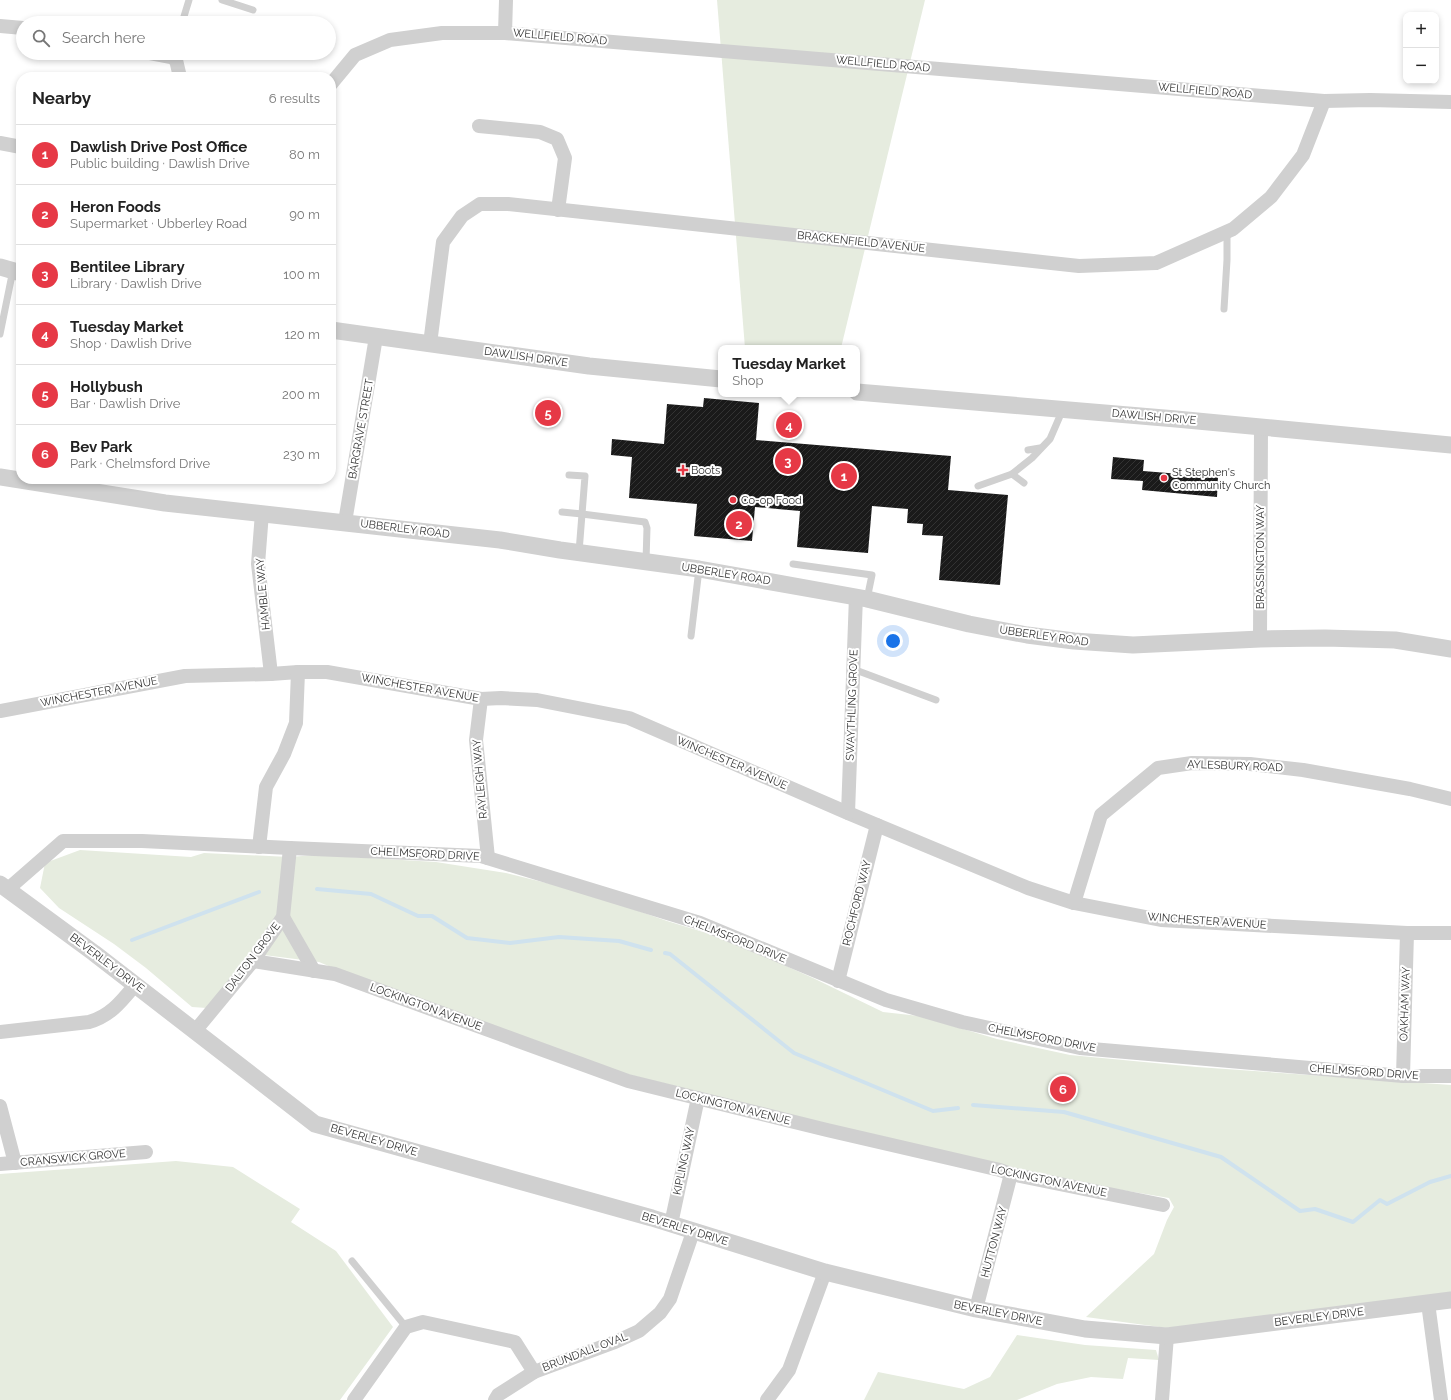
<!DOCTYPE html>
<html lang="en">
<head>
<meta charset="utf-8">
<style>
	:root { --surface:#fff; --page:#f2f2f2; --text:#222; --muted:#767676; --line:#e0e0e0; --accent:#e63946 }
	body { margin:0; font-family:Raleway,sans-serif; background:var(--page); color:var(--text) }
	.controls { position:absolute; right:12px; top:12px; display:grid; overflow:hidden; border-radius:8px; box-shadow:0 2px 6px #0003 }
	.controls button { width:36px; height:36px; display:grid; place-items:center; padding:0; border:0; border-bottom:1px solid var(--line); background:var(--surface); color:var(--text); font:20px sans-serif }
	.you { position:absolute; left:893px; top:641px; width:14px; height:14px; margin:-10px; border:3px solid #fff; border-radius:50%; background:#1a73e8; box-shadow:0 0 0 6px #1a73e833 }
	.badge { display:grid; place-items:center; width:26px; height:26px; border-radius:50%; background:var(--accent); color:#fff; font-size:13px; font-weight:700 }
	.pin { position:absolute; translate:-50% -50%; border:2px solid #fff; box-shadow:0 1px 4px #0006 }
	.popup { position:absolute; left:718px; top:345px; width:142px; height:52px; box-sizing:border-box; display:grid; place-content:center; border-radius:8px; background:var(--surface); filter:drop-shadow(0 1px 3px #0005); font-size:13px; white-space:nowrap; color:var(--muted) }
	.popup b { font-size:15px; color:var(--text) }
	.popup::after { content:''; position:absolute; left:50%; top:100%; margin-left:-8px; border:8px solid transparent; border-top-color:var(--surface) }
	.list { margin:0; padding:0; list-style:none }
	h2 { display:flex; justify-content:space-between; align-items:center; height:52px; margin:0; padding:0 16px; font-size:17px }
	h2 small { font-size:13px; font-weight:400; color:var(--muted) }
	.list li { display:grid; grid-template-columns:26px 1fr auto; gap:12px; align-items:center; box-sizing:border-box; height:60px; padding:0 16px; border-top:1px solid var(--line) }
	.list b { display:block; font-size:15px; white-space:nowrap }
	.list p { margin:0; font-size:13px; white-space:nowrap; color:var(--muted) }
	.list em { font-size:13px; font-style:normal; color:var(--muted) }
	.icon { flex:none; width:22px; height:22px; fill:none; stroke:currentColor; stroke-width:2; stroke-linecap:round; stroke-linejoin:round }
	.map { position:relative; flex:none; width:1451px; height:1400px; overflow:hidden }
	.search { position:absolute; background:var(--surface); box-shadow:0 2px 6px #0003; left:16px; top:16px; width:320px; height:44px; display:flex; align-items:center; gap:10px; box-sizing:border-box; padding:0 14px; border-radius:22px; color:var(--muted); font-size:15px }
	.panel { position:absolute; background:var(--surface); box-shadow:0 2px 6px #0003; left:16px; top:72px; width:320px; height:412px; border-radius:16px }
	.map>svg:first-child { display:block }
	.green { fill:#e6ecdf }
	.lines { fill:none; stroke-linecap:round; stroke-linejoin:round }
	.stream { stroke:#cfe2ee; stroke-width:4 }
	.building { fill:url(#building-hatch) }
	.service { stroke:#d0d0d0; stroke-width:7 }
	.minor { stroke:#d0d0d0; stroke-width:14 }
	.tertiary { stroke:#d0d0d0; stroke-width:17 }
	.poi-dot { fill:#e63946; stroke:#fff; stroke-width:1.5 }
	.labels { text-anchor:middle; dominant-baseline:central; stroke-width:4; stroke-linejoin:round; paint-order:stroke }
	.street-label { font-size:11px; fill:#333; stroke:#fff }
	.poi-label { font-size:11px; fill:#333; stroke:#fff; text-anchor:start }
</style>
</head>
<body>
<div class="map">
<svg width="1451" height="1400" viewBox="0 0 1451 1400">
	<defs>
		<pattern id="building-hatch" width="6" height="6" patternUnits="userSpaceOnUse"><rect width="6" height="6" fill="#1a1a1a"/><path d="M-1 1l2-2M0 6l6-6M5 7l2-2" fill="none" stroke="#333"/></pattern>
	</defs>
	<rect width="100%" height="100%" fill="#fff"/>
	<!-- green -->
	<g class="green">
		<path d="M 717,0 L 925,0 L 841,348 L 745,348 Z"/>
		<path d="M 80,850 L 191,857 L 204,853 L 289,857 L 316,855 L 436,862 L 506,873 L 587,893 L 667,921 L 723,938 L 813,978 L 883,1012 L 919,1016 L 997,1039 L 1070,1055 L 1197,1067 L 1451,1085 L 1451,1293 L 1167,1328 L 1086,1317 L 1154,1254 L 1167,1220 L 1174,1207 L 1169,1198 L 1069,1181 L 999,1166 L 602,1068 L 350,975 L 319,962 L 249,953 L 207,1008 L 192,1007 L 146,968 L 114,944 L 59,908 L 40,888 L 45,863 Z"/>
		<path d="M 176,1161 L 233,1167 L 300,1209 L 291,1222 L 336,1251 L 393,1327 L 340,1400 L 0,1400 L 0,1174 Z"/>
		<path d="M 1017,1335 L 1085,1345 L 1156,1350 L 1159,1360 L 1128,1358 L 1123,1379 L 1091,1377 L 1057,1384 L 1017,1400 L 864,1400 L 878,1372 L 964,1389 L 990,1377 Z"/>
	</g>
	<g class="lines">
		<!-- stream -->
		<g class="stream">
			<path d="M 317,889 L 371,894 L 418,916 L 432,916 L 467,938 L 510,943 L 559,937 L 619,941 L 651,950"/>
			<path d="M 132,940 L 259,892"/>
			<path d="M 665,953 L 670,954 L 794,1053 L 933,1111 L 958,1108"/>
			<path d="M 973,1105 L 1064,1112 L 1221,1157 L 1300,1211 L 1315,1209 L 1353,1222 L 1380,1200 L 1387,1204 L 1430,1182 L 1451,1176"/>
		</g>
	</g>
	<!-- building -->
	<g class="building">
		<path d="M 704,398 L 759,403 L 756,440 L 951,456 L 948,490 L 1008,495 L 1000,585 L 939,580 L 943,536 L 922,535 L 923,524 L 907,523 L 908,509 L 872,506 L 868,553 L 797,547 L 800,511 L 755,507 L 752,541 L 694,536 L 697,504 L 629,498 L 632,457 L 611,455 L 612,439 L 664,444 L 667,404 L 703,407 Z"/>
		<path d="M 1113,457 L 1144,460 L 1143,471 L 1218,477 L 1217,497 L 1142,490 L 1143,481 L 1111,479 Z"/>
	</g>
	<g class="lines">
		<!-- service -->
		<g class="service">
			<path d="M 222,0 L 253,10"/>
			<path d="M 182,23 L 189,0"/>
			<path d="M 1224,309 L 1227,260 L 1227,232"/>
			<path d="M 0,334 L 13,270"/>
			<path d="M 1028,450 L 1040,448"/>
			<path d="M 1012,474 L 1024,483"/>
			<path d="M 978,486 L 1012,474 L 1032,458 L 1050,439 L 1063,409"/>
			<path d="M 562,512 L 582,514 L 585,476 L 569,475"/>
			<path d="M 579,552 L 582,514 L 645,522 L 647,528 L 646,561"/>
			<path d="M 793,564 L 872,575 L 867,599"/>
			<path d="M 691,636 L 699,569"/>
			<path d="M 853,669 L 936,700"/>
			<path d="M 352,1261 L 406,1327"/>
		</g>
		<!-- minor -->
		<g class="minor">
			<path d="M 0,26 L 23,28"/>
			<path d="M 505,33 L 506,0"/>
			<path d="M 150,53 L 171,57 L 176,60 L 180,77"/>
			<path d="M 331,84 L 355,55 L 390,40 L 442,33 L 505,33 L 1324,101 L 1370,100 L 1451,102"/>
			<path d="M 479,126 L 540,132 L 557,139 L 565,158 L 558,210"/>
			<path d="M 0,143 L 21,147"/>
			<path d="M 430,344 L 443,242 L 462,216 L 480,204 L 508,204 L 1079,266 L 1156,263 L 1233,229 L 1271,197 L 1303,155 L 1324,101"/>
			<path d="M 262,513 L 258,564 L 271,674"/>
			<path d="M 345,522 L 376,337"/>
			<path d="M 1260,639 L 1261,427"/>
			<path d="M 481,699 L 476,740 L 488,858"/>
			<path d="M 0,711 L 185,676 L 271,674 L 298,672 L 327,672 L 481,699 L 501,698 L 537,700 L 629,718 L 848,813 L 1028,888 L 1074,903 L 1161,920 L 1407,933 L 1451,933"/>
			<path d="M 848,813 L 856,596"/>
			<path d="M 259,847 L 266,787 L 284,754 L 296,723 L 298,672"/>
			<path d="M 8,889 L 63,841 L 142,841 L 290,848 L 481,856 L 700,923 L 886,1000 L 962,1022 L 1080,1048 L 1403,1076 L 1451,1076"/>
			<path d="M 1074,903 L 1101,815 L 1158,768 L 1192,763 L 1250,764 L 1303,770 L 1410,789 L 1451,799"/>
			<path d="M 283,917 L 314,971"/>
			<path d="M 253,961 L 335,974 L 628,1081 L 827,1130 L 1000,1170 L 1011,1174 L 1163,1205"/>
			<path d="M 838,981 L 877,825"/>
			<path d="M 195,1031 L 253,961 L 283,917 L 290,848"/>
			<path d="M 0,1032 L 89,1022 C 110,1016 121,1002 135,985"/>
			<path d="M 1403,1076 L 1407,933"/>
			<path d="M 0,1106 L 15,1163"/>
			<path d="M 0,1164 L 146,1152"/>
			<path d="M 671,1224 L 698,1098"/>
			<path d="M 1428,1303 L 1441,1400"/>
			<path d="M 976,1309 L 1011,1174"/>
			<path d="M 354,1400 L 406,1327 L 423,1322 L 515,1342 L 534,1372"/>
			<path d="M 495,1400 L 498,1395 L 534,1372 L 615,1342 L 639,1331 L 660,1313 L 670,1299 L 693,1232"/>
			<path d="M 767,1400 L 789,1370 L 825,1272"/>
			<path d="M 1162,1400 L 1167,1336"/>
		</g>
		<!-- tertiary -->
		<g class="tertiary">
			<path d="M 0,267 L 21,273"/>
			<path d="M 331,330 L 589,366 L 721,379"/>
			<path d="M 857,392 L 1176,419 L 1451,445"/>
			<path d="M 0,477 L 165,503 L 500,540 L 560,550 L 699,569 L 867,599 L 969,624 L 1027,635 L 1074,641 L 1133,645 L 1260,639 L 1325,638 L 1395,640 L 1451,649"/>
			<path d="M 0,884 L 94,953 L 315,1124 L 652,1218 L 825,1272 L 976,1309 L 1085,1329 L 1167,1336 L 1451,1300"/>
		</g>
	</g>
	<!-- markers -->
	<g class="poi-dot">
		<path d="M681 464h4v4h4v4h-4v4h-4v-4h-4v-4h4z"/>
		<circle cx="1164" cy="478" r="4"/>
		<circle cx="733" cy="500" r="4"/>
	</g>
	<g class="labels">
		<!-- street labels -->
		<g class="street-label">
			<text transform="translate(560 37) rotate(5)">WELLFIELD ROAD</text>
			<text transform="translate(883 64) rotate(5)">WELLFIELD ROAD</text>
			<text transform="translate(1205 91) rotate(5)">WELLFIELD ROAD</text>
			<text transform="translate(861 242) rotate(6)">BRACKENFIELD AVENUE</text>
			<text transform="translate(526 357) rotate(8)">DAWLISH DRIVE</text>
			<text transform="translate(1154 417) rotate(5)">DAWLISH DRIVE</text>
			<text transform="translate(361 429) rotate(-80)">BARGRAVE STREET</text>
			<text transform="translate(405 529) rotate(7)">UBBERLEY ROAD</text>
			<text transform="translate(1260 557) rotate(-90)">BRASSINGTON WAY</text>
			<text transform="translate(726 574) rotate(9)">UBBERLEY ROAD</text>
			<text transform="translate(263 594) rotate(-95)">HAMBLE WAY</text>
			<text transform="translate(1044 636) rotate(8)">UBBERLEY ROAD</text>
			<text transform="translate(420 688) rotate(10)">WINCHESTER AVENUE</text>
			<text transform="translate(99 692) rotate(-11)">WINCHESTER AVENUE</text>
			<text transform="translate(852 705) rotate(-88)">SWAYTHLING GROVE</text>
			<text transform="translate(732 763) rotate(23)">WINCHESTER AVENUE</text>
			<text transform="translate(1235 766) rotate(2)">AYLESBURY ROAD</text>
			<text transform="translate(480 779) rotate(-95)">RAYLEIGH WAY</text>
			<text transform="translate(425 854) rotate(3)">CHELMSFORD DRIVE</text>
			<text transform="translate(857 903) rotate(-76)">ROCHFORD WAY</text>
			<text transform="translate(1207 921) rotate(4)">WINCHESTER AVENUE</text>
			<text transform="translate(735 939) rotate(22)">CHELMSFORD DRIVE</text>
			<text transform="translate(253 957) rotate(-53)">DALTON GROVE</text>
			<text transform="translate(107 963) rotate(37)">BEVERLEY DRIVE</text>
			<text transform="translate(1405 1004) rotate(-88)">OAKHAM WAY</text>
			<text transform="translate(426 1007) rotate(20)">LOCKINGTON AVENUE</text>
			<text transform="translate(1042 1038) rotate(11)">CHELMSFORD DRIVE</text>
			<text transform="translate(1364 1072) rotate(4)">CHELMSFORD DRIVE</text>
			<text transform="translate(733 1107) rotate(14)">LOCKINGTON AVENUE</text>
			<text transform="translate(374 1140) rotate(16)">BEVERLEY DRIVE</text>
			<text transform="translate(73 1158) rotate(-5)">CRANSWICK GROVE</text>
			<text transform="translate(684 1161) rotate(-78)">KIPLING WAY</text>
			<text transform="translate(1049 1181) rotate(12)">LOCKINGTON AVENUE</text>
			<text transform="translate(685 1229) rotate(17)">BEVERLEY DRIVE</text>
			<text transform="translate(994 1242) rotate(-75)">HUTTON WAY</text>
			<text transform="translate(998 1313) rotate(11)">BEVERLEY DRIVE</text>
			<text transform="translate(1319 1317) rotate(-7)">BEVERLEY DRIVE</text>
			<text transform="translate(585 1352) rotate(-21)">BRUNDALL OVAL</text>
		</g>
		<!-- poi labels -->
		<g class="poi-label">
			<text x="691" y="470">Boots</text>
			<text x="1172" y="472">St Stephen's<tspan x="1172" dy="13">Community Church</tspan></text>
			<text x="741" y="500">Co-op Food</text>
		</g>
	</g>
</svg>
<div class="controls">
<button>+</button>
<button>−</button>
</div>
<div class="you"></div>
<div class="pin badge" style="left:844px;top:476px">1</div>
<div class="pin badge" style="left:739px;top:524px">2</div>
<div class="pin badge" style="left:788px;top:461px">3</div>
<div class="pin badge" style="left:789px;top:425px">4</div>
<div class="popup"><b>Tuesday Market</b>Shop</div>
<div class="pin badge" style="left:548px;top:413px">5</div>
<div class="pin badge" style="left:1063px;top:1089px">6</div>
<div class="search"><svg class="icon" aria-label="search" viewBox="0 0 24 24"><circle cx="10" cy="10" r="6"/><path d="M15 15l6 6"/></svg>Search here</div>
<section class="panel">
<h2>Nearby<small>6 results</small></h2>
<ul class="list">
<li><span class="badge">1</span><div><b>Dawlish Drive Post Office</b><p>Public building · Dawlish Drive</p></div><em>80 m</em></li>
<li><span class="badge">2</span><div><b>Heron Foods</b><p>Supermarket · Ubberley Road</p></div><em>90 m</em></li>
<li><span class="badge">3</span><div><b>Bentilee Library</b><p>Library · Dawlish Drive</p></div><em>100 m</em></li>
<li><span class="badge">4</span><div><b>Tuesday Market</b><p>Shop · Dawlish Drive</p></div><em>120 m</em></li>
<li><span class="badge">5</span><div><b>Hollybush</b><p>Bar · Dawlish Drive</p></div><em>200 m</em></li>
<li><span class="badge">6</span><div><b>Bev Park</b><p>Park · Chelmsford Drive</p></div><em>230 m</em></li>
</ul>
</section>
</div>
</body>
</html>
